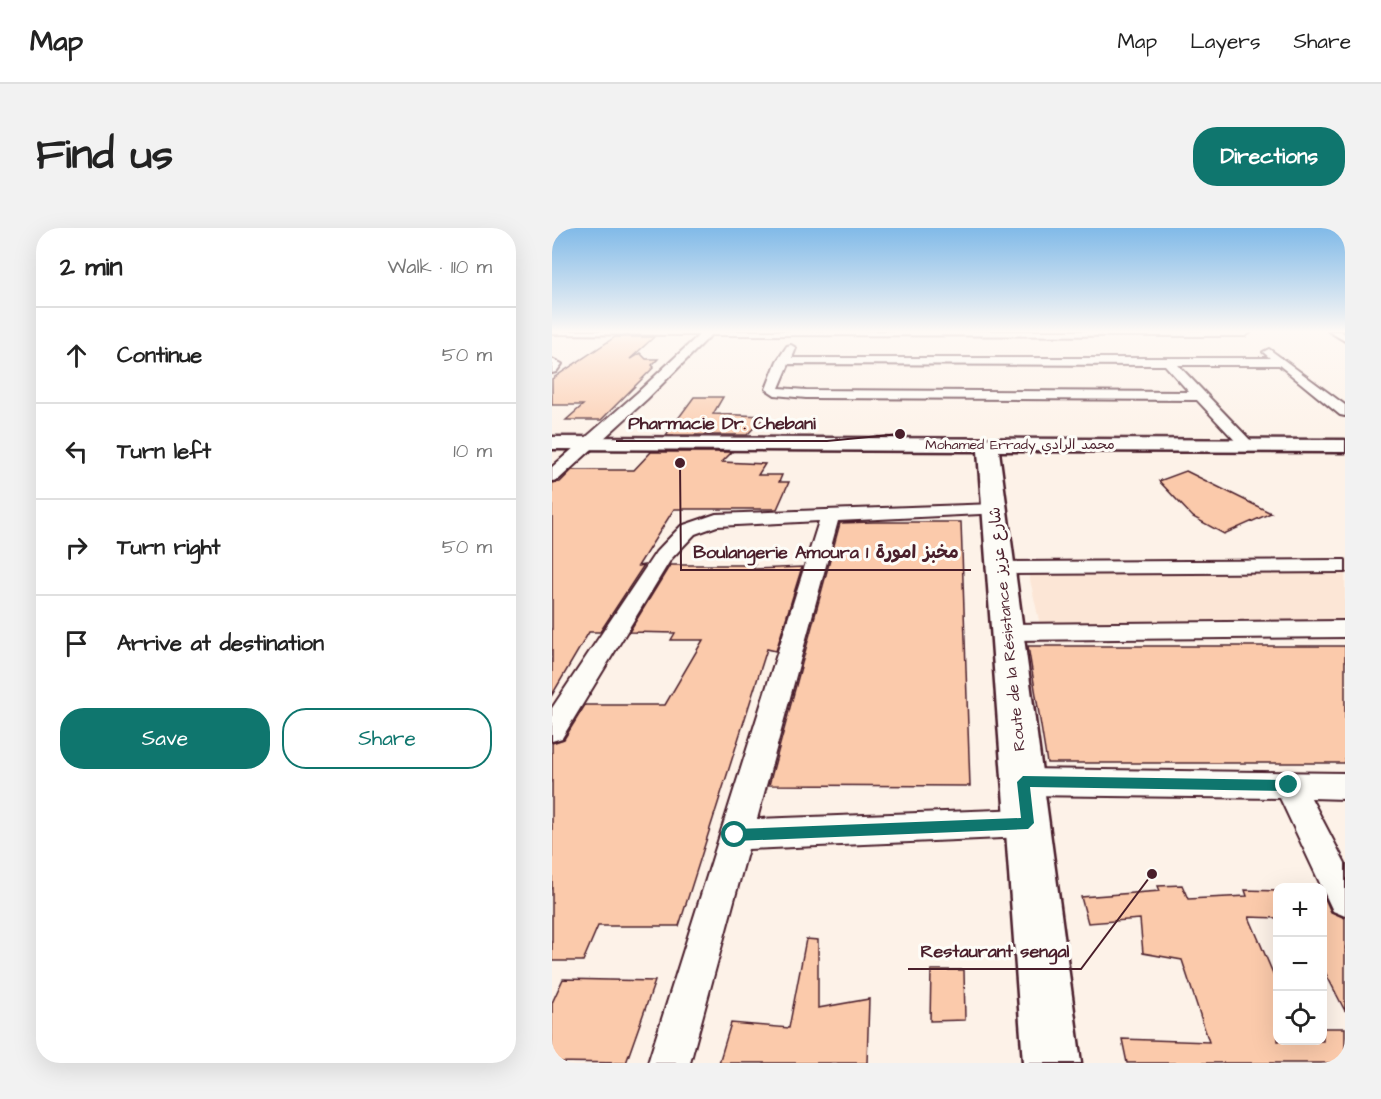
<!DOCTYPE html>
<html lang="en">
<head>
<meta charset="utf-8">
<style>
	:root { --surface:#fff; --page:#f2f2f2; --text:#222; --muted:#767676; --line:#e0e0e0; --accent:#0f766e }
	body { margin:0; font-family:"Architects Daughter","Playpen Sans Arabic",sans-serif; background:var(--page); color:var(--text) }
	.controls { position:absolute; right:18px; bottom:18px; display:grid; overflow:hidden; border-radius:12px; box-shadow:0 6px 24px #0002 }
	.controls button { width:54px; height:54px; display:grid; place-items:center; padding:0; border:0; border-bottom:2px solid var(--line); background:var(--surface); color:var(--text); font:30px sans-serif }
	.stop { position:absolute; width:18px; height:18px; margin:-14px; border:4px solid #0f766e; border-radius:50%; background:#fff }
	.stop.end { background:#0f766e; border-color:#fff; box-shadow:0 2px 6px #0008 }
	.list { margin:0; padding:0; list-style:none }
	h2 { display:flex; justify-content:space-between; align-items:center; height:78px; margin:0; padding:0 24px; font-size:26px }
	h2 small { font-size:20px; font-weight:400; color:var(--muted) }
	.list li { display:grid; grid-template-columns:39px 1fr auto; gap:18px; align-items:center; box-sizing:border-box; height:96px; padding:0 24px; border-top:2px solid var(--line) }
	.list b { display:block; font-size:22px; white-space:nowrap }
	.list em { font-size:20px; font-style:normal; color:var(--muted) }
	.actions { display:flex; gap:12px; padding:18px 24px }
	.actions a { flex:1; padding:14px 0; border:2px solid var(--accent); border-radius:24px; text-align:center; font-size:21px; color:var(--accent) }
	.actions .main { background:var(--accent); color:#fff }
	.icon { flex:none; width:33px; height:33px; fill:none; stroke:currentColor; stroke-width:2; stroke-linecap:round; stroke-linejoin:round }
	.map { position:relative; flex:none; width:793px; height:835px; overflow:hidden; border-radius:24px }
	header { display:flex; align-items:center; gap:36px; box-sizing:border-box; height:84px; padding:0 30px; background:var(--surface); border-bottom:2px solid var(--line) }
	header strong { font-size:28px }
	nav { display:flex; gap:33px; margin-inline-start:auto; font-size:21px }
	.intro { display:flex; align-items:center; justify-content:space-between; box-sizing:border-box; height:144px; padding:0 36px }
	h1 { margin:0; font-size:42px }
	.button { padding:15px 27px; border-radius:24px; background:var(--accent); color:#fff; font-size:21px; font-weight:700 }
	main { display:flex; gap:36px; padding:0 36px }
	aside { flex:1; background:var(--surface); border-radius:24px; box-shadow:0 6px 24px #0002 }
	.map>svg:first-child { display:block }
	.built { fill:#fce6d6 }
	.building { fill:#fbcaab; stroke:#4a1f2b; stroke-width:1.5 }
	.lines { fill:none; stroke-linecap:round; stroke-linejoin:round }
	.street-casing { stroke:#4a1f2b; stroke-width:4 }
	.secondary-casing { stroke:#4a1f2b; stroke-width:5 }
	.street { fill:#fdfcf7; fill-rule:evenodd }
	.secondary { fill:#fdfcf7; fill-rule:evenodd }
	.route { fill:#0f766e }
	.labels { text-anchor:middle; dominant-baseline:central; stroke-width:6; stroke-linejoin:round; paint-order:stroke }
	.far-street-label { font-size:14px; fill:#4a1f2b; stroke:#fdfcf7 }
	.street-label { font-size:16px; fill:#4a1f2b; stroke:#fdfcf7 }
	.leader { fill:none; stroke:#4a1f2b; stroke-width:2 }
	.callout-dot { fill:#4a1f2b; stroke:#fdfcf7; stroke-width:2 }
	.callout-label { font-size:18px; text-anchor:middle; font-weight:bold; fill:#4a1f2b; stroke:#fdfcf7; stroke-width:6; stroke-linejoin:round; paint-order:stroke }
</style>
</head>
<body>
<header>
<strong>Map</strong>
<nav><a>Map</a><a>Layers</a><a>Share</a></nav>
</header>
<div class="intro"><h1>Find us</h1><a class="button">Directions</a></div>
<main>
<aside>
<h2>2 min<small>Walk · 110 m</small></h2>
<ul class="list">
<li><svg class="icon" aria-label="ahead" viewBox="0 0 24 24"><path d="M12 20V5M6 11l6-6 6 6"/></svg><div><b>Continue</b></div><em>50 m</em></li>
<li><svg class="icon" aria-label="left" viewBox="0 0 24 24"><path d="M17 20v-9H6M10 6l-5 5 5 5"/></svg><div><b>Turn left</b></div><em>10 m</em></li>
<li><svg class="icon" aria-label="right" viewBox="0 0 24 24"><path d="M7 20v-9h11M14 6l5 5-5 5"/></svg><div><b>Turn right</b></div><em>50 m</em></li>
<li><svg class="icon" aria-label="arrive" viewBox="0 0 24 24"><path d="M6 21V4h12l-3 4 3 4H6"/></svg><div><b>Arrive at destination</b></div></li>
</ul>
<div class="actions"><a class="main">Save</a><a>Share</a></div>
</aside>
<div class="map">
<svg width="793" height="835" viewBox="0 0 793 835">
	<rect width="100%" height="100%" fill="#fdf2e8"/>
	<filter id="ink" filterUnits="userSpaceOnUse"><feTurbulence type="fractalNoise" baseFrequency=".0167" numOctaves="2"/><feDisplacementMap in="SourceGraphic" scale="12" xChannelSelector="R" yChannelSelector="G"/><feConvolveMatrix kernelMatrix="1 2 1 2 8 2 1 2 1" color-interpolation-filters="sRGB"/></filter>
	<g filter="url(#ink)">
		<!-- built -->
		<path class="built" d="M 793,342 L 793,393 L 488,397 L 477,347 Z"/>
		<!-- building -->
		<g class="building">
			<path d="M 63,109 L 102,109 L 78,131 L 88,125 L 94,131 L 106,131 L 100,137 L 102,139 L 49,192 L 14,192 L 31,177 L 0,177 L 0,151 Z"/>
			<path d="M 142,169 L 171,169 L 161,186 L 213,188 L 195,207 L 114,207 Z"/>
			<path d="M 99,224 L 180,224 L 170,234 L 213,236 L 206,247 L 230,247 L 227,254 L 237,254 L 225,281 L 122,281 L 86,338 L 92,337 L 48,404 L 37,404 L 0,467 L 0,255 L 8,254 L 20,242 L 82,242 Z"/>
			<path d="M 634,243 L 719,285 L 672,306 L 641,289 L 607,253 Z"/>
			<path d="M 321,294 L 409,294 L 418,558 L 217,557 L 288,295 Z"/>
			<path d="M 118,337 L 203,337 L 201,341 L 250,339 L 224,423 L 215,421 L 127,698 L 46,698 L 31,733 L 0,733 L 0,515 L 12,511 L 33,477 L 113,477 L 151,412 L 119,412 L 123,405 L 77,404 Z"/>
			<path d="M 476,418 L 793,418 L 793,535 L 495,535 Z"/>
			<path d="M 630,657 L 636,671 L 695,668 L 693,662 L 726,663 L 726,690 L 697,689 L 726,757 L 726,813 L 771,813 L 771,800 L 793,800 L 793,835 L 575,835 L 570,811 L 657,814 L 630,732 L 591,725 L 588,691 L 536,695 L 529,669 L 608,663 L 606,658 Z"/>
			<path d="M 771,666 L 779,684 L 793,690 L 793,783 L 771,740 Z"/>
			<path d="M 254,711 L 266,712 L 266,780 L 317,771 L 315,835 L 167,835 L 179,795 L 237,800 Z"/>
			<path d="M 379,742 L 412,742 L 413,792 L 378,793 Z"/>
			<path d="M 11,751 L 103,753 L 74,835 L 0,834 L 0,775 Z"/>
		</g>
		<g class="lines">
			<defs>
				<g id="street">
					<path d="M 0,103 L 696,103 L 698,105 L 693,108 L 159,107 L 95,171 L 6,252 L 0,253 L 0,239 L 85,165 L 147,107 L 0,106 Z"/>
					<path d="M 776,103 L 788,103 L 793,106 L 793,113 Z"/>
					<path d="M 239,117 L 244,120 L 240,130 L 718,130 L 711,124 L 717,121 L 793,177 L 793,188 L 788,187 L 727,137 L 626,137 L 700,214 L 703,217 L 695,222 L 690,220 L 645,172 L 254,170 L 223,167 L 214,161 L 225,133 L 235,118 ZM 237,136 L 613,137 L 637,164 L 254,162 L 227,160 Z"/>
					<path d="M 0,131 L 10,136 L 4,144 L 0,145 Z"/>
					<path d="M 443,276 L 449,277 L 452,281 L 449,285 L 286,293 L 205,591 L 475,581 L 486,585 L 491,595 L 486,605 L 475,609 L 196,621 L 138,835 L 96,835 L 267,293 L 165,298 L 143,306 L 119,331 L 10,510 L 0,513 L 0,480 L 104,324 L 129,298 L 164,286 Z"/>
					<path d="M 793,332 L 793,344 L 449,346 L 442,344 L 439,340 L 442,336 L 449,334 Z"/>
					<path d="M 793,393 L 793,409 L 456,412 L 448,410 L 444,404 L 448,398 L 456,396 Z"/>
					<path d="M 471,541 L 793,545 L 793,571 L 759,570 L 793,635 L 793,688 L 781,683 L 728,570 L 471,567 L 460,563 L 456,554 L 460,545 Z"/>
				</g>
				<path id="secondary" d="M 0,209 L 793,212 L 793,224 L 447,223 L 529,835 L 471,835 L 426,223 L 0,221 Z"/>
			</defs>
			<!-- street casing -->
			<use href="#street" class="street-casing"/>
			<!-- secondary casing -->
			<use href="#secondary" class="secondary-casing"/>
			<!-- street -->
			<use href="#street" class="street"/>
			<!-- secondary -->
			<use href="#secondary" class="secondary"/>
		</g>
	</g>
	<!-- sky -->
	<linearGradient id="sky" x2="0" y2="1"><stop stop-color="#81bae8"/><stop offset="0.47" stop-color="#fef9f5"/><stop offset="1" stop-color="#fef9f5" stop-opacity="0"/></linearGradient>
	<rect width="793" height="220" fill="url(#sky)"/>
	<!-- route -->
	<path class="route" d="M 471,548 L 737,552 L 743,557 L 737,563 L 478,559 L 482,595 L 476,601 L 183,613 L 178,612 L 176,607 L 178,603 L 183,601 L 469,590 L 465,554 Z"/>
	<g class="labels">
		<!-- far-street labels -->
		<g class="far-street-label">
			<text x="468" y="217">Mohamed Errady محمد الرادي</text>
		</g>
		<!-- street labels -->
		<g class="street-label">
			<text transform="translate(455 401) rotate(-96)">Route de la Résistance شارع عزيز</text>
		</g>
	</g>
	<!-- callouts -->
	<path class="leader" d="M348 206L275 213H64M128 235L129 342H419M600 646L529 741H356"/>
	<g class="callout-dot">
		<circle cx="348" cy="206" r="6"/>
		<circle cx="128" cy="235" r="6"/>
		<circle cx="600" cy="646" r="6"/>
	</g>
	<g class="callout-label">
		<text x="170" y="201">Pharmacie Dr. Chebani</text>
		<text x="274" y="330">Boulangerie Amoura 1 مخبز امورة</text>
		<text x="443" y="729">Restaurant sengal</text>
	</g>
</svg>
<div class="controls">
<button>+</button>
<button>−</button>
<button><svg class="icon" aria-label="locate" viewBox="0 0 24 24"><circle cx="12" cy="12" r="6"/><path d="M12 2v4M12 18v4M2 12h4M18 12h4"/></svg></button>
</div>
<div class="stop" style="left:183px;top:607px"></div>
<div class="stop end" style="left:737px;top:557px"></div>
</div>
</main>
</body>
</html>
